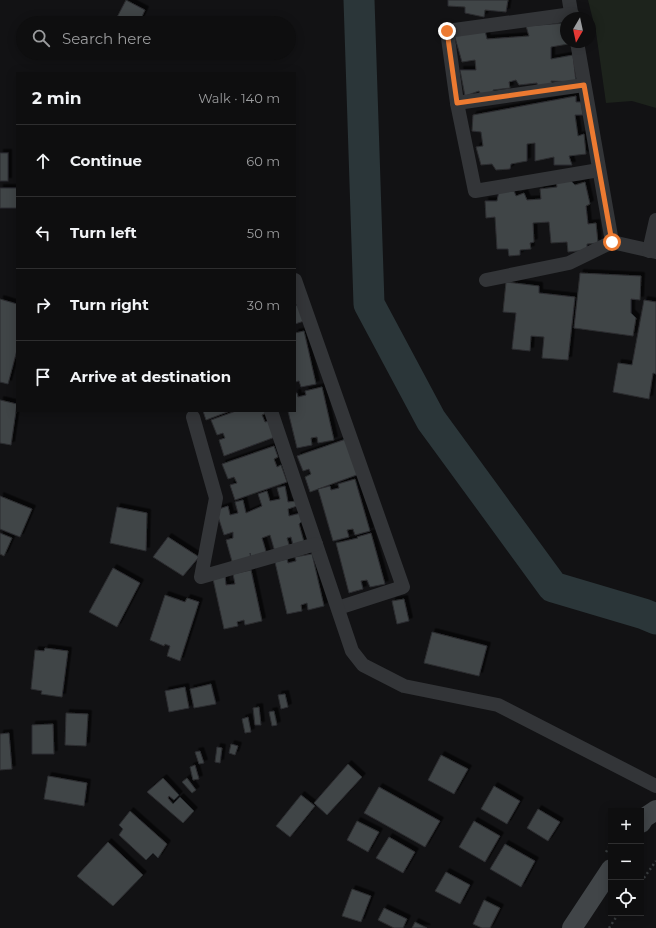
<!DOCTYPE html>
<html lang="en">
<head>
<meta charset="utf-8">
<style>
	:root { --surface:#0e0e0f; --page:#171718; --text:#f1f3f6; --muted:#9b9c9e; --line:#2e2e2f }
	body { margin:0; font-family:Montserrat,sans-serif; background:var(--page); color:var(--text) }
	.controls { position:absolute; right:12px; bottom:12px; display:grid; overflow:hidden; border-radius:0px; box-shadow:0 2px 10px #0003 }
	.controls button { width:36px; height:36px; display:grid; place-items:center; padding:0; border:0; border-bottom:1px solid var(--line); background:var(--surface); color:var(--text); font:20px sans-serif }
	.compass { position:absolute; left:560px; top:12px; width:36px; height:36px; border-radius:50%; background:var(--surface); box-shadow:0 2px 10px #0003; rotate:189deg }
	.stop { position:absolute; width:12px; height:12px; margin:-9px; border:3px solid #ec7a31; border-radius:50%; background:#fff }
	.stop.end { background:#ec7a31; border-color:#fff; box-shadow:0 1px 4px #0008 }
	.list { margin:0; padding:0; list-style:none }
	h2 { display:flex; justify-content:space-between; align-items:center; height:52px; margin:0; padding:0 16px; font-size:17px }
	h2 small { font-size:13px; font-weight:400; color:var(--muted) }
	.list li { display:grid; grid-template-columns:26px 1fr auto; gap:12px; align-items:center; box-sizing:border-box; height:72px; padding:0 16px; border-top:1px solid var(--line) }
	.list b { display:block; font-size:15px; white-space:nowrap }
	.list em { font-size:13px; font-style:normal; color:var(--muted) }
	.icon { flex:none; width:22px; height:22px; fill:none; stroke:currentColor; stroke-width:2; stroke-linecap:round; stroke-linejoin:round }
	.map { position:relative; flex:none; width:656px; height:928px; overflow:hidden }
	.search { position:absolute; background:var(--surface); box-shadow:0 2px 10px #0003; left:16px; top:16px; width:280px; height:44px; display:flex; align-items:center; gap:10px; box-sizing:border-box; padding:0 14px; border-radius:22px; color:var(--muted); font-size:15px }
	.panel { position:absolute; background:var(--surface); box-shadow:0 2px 10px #0003; left:16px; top:72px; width:280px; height:340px; border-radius:0px }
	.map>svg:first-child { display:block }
	.green { fill:#1d231c }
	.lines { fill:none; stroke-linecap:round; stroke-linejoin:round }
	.river { stroke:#2b3639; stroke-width:31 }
	.building { fill:#414447; stroke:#2c2d30; filter:url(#shadow) }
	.path { stroke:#393d3f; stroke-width:2.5; stroke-dasharray:2 3; stroke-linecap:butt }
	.minor { stroke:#333538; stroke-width:14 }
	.secondary { stroke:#414548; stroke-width:20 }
	.route { stroke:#ec7a31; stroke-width:5 }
</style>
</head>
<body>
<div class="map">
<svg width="656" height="928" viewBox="0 0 656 928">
	<defs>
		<filter id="shadow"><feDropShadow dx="3.5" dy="-3.5" stdDeviation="0" flood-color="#0009"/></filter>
	</defs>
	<rect width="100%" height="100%" fill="#121214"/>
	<!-- green -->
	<path class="green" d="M 588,0 L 656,0 L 656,108 L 632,101 L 606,103 L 596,32 Z"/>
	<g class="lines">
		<!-- river -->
		<path class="river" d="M 359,0 L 369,304 L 431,420 L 553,587 L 644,614 L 656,619"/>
	</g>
	<!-- building -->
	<g class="building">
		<path d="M 126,0 L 145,10 L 139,23 L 114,23 Z"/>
		<path d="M 448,0 L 508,0 L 506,12 L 485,10 L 484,17 L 465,13 L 465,7 L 448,6 Z"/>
		<path d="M 566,23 L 566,42 L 568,42 L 568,44 L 551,47 L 551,59 L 573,55 L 576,82 L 551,81 L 553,89 L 538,90 L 537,83 L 519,85 L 516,80 L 509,82 L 510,88 L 493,90 L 494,95 L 482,97 L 479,91 L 465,96 L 460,70 L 476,70 L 475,60 L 462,62 L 454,34 L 485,31 L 487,39 L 529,36 L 526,26 Z"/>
		<path d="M 576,96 L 576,102 L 581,102 L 583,115 L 575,115 L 578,136 L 584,134 L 586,154 L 569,156 L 572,165 L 554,165 L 554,157 L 535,161 L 535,143 L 527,144 L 527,161 L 511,164 L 510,169 L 496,170 L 492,164 L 481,165 L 476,147 L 483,146 L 481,132 L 472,131 L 473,115 Z"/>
		<rect x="0" y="153" width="8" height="28"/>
		<path d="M 570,180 L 575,185 L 585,182 L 590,204 L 586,206 L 588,224 L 596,223 L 598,243 L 587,244 L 587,250 L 568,252 L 567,242 L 551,243 L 549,222 L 533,223 L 534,242 L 530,243 L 531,249 L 520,250 L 520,255 L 509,256 L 508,249 L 497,249 L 495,217 L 486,218 L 485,201 L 497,201 L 499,191 L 514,191 L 516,196 L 524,193 L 527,200 L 541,199 L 540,189 L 557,187 L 556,181 Z"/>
		<rect x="0" y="188" width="17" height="20"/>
		<path d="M 580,273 L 641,276 L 640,300 L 631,299 L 631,313 L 636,318 L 633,336 L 574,328 Z"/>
		<path d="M 506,282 L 539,286 L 539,293 L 575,297 L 568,360 L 542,358 L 544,337 L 531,336 L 530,351 L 512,349 L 516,313 L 503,312 Z"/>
		<path d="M 0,299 L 17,304 L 17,350 L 8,384 L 0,382 Z"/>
		<path d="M 644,300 L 656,302 L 656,374 L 653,373 L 649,399 L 613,392 L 618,363 L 632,365 Z"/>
		<path d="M 298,305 L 304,321 L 295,324 L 295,306 Z"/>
		<path d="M 304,331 L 316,384 L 301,387 L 299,381 L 295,382 L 295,333 Z"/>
		<path d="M 322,387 L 334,440 L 318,443 L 317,437 L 311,438 L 312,445 L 297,448 L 288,411 L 295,411 L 295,393 L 297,393 L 298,397 L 306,395 L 305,391 Z"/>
		<path d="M 0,400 L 17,404 L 11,445 L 0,443 Z"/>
		<path d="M 203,411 L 230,411 L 206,420 Z"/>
		<path d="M 236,411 L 266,411 L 266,413 L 262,415 L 265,422 L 269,421 L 275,437 L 224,456 L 219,440 L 225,438 L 223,433 L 217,435 L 211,420 Z"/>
		<path d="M 349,438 L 362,473 L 310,492 L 305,477 L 311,474 L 309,469 L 303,471 L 297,456 Z"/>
		<path d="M 274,446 L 278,457 L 274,459 L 277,467 L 281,465 L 287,482 L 235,500 L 230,485 L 237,483 L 234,477 L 228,479 L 222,464 Z"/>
		<path d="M 355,479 L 370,531 L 355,535 L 353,529 L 347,530 L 349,537 L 333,541 L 318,489 L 330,486 L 331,490 L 339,488 L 338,484 Z"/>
		<path d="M 285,486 L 288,502 L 296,501 L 297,506 L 288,509 L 289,516 L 301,513 L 303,520 L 299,524 L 304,542 L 293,545 L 291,537 L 287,538 L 290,548 L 275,552 L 270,535 L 262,538 L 267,555 L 252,560 L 250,553 L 251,560 L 233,565 L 226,540 L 233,538 L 233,532 L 224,535 L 216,510 L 228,506 L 230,515 L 238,513 L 235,502 L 243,500 L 246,513 L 262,506 L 258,494 L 267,491 L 270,501 L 280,499 L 277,488 Z"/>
		<path d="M 0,496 L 32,509 L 20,537 L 0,529 Z"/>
		<path d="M 117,507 L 147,513 L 146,551 L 110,543 Z"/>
		<path d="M 0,533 L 12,538 L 4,556 L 0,554 Z"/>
		<path d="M 371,533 L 385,584 L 370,587 L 367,580 L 361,581 L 363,589 L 349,593 L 336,543 L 358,538 L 357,537 Z"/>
		<path d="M 168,537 L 199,557 L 183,576 L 153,557 Z"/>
		<path d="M 312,554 L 324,606 L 308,610 L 307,603 L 301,605 L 302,611 L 287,614 L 275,562 L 287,559 L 288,563 L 296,561 L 295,557 Z"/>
		<path d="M 113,568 L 140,583 L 117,627 L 89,612 Z"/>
		<path d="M 251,570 L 262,621 L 245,625 L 244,620 L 237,622 L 238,626 L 224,629 L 213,579 L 225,576 L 226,585 L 235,584 L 233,574 Z"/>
		<path d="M 165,595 L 185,602 L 187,598 L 199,602 L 180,661 L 167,656 L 170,646 L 165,644 L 164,646 L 150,640 Z"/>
		<path d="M 404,599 L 409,621 L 397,624 L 392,601 Z"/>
		<path d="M 432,632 L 487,646 L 479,676 L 424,663 Z"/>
		<path d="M 45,648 L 68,651 L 62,697 L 41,694 L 42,691 L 31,689 L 35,650 L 44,651 Z"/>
		<path d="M 211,684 L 216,704 L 194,708 L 190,689 Z"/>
		<path d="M 185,687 L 189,708 L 169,712 L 165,691 Z"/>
		<path d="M 285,694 L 288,707 L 281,709 L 278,695 Z"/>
		<path d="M 259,707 L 261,725 L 255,725 L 253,708 Z"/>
		<path d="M 274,711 L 277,725 L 272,726 L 269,712 Z"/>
		<path d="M 66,713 L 88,714 L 86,746 L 65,745 Z"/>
		<path d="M 248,717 L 251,732 L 245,733 L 242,719 Z"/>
		<path d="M 53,724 L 54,754 L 32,754 L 32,725 Z"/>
		<path d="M 9,733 L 12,769 L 0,770 L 0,734 Z"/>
		<path d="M 231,744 L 238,746 L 235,755 L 229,753 Z"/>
		<path d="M 217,747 L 222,748 L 220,763 L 215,762 Z"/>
		<path d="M 200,751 L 204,763 L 199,764 L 195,752 Z"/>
		<path d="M 441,755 L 468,769 L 454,794 L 428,780 Z"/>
		<path d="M 348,764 L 362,777 L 327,815 L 314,803 Z"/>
		<path d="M 195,765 L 199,779 L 193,780 L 190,767 Z"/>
		<path d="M 48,776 L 87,783 L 84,806 L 44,799 Z"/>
		<path d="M 163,778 L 179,795 L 174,800 L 169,796 L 168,798 L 173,804 L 180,797 L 194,811 L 183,823 L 147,792 Z"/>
		<path d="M 187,778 L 196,790 L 192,793 L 182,782 Z"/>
		<path d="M 494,786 L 520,801 L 507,824 L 481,809 Z"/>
		<path d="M 379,787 L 440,821 L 425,847 L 364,813 Z"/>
		<path d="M 301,795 L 315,806 L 290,837 L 276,826 Z"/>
		<path d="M 538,809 L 560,822 L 548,841 L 527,828 Z"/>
		<path d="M 130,811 L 167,844 L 158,858 L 153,853 L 146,860 L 119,835 L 123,829 L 119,825 Z"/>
		<path d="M 357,821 L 379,832 L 368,852 L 347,840 Z"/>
		<path d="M 474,821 L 500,836 L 485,862 L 459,847 Z"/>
		<path d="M 389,837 L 415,852 L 403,873 L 376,858 Z"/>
		<path d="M 108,842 L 143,875 L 113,906 L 77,876 Z"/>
		<path d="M 505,844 L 535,861 L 521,887 L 490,869 Z"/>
		<path d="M 446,872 L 470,885 L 460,904 L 435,891 Z"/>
		<path d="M 352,889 L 371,896 L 361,922 L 342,916 Z"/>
		<path d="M 484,900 L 500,908 L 490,928 L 482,928 L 473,924 Z"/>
		<path d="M 384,908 L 407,919 L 403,928 L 394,928 L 378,920 Z"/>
		<path d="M 415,922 L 427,928 L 412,928 Z"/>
	</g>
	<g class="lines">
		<!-- path -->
		<g class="path">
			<path d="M 606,852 L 611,844"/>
			<path d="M 641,882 L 656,861"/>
			<path d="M 609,928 L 619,913"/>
		</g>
		<!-- minor -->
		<g class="minor">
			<path d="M 569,0 L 572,18"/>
			<path d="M 572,14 L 447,31 L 457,103 L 584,85"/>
			<path d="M 577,42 L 612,242 L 656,252"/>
			<path d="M 457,103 L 475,191 L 599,170"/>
			<path d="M 649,251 L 656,220"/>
			<path d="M 295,280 L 403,587 L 338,608"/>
			<path d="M 486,280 L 569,263 L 612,242"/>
			<path d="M 271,411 L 352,651 L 363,665 L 404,686 L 498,705 L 656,786"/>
			<path d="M 193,417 L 216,498 L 201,577 L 316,544"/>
		</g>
		<!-- secondary -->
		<g class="secondary">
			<path d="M 641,823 L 644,818 L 656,810"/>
			<path d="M 572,928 L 611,869"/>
		</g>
	</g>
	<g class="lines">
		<!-- route -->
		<path class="route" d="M 447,31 L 457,103 L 584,85 L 612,242"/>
	</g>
</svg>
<div class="controls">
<button>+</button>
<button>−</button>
<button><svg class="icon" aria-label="locate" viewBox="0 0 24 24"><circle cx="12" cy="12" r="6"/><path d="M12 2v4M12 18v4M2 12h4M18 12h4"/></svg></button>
</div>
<svg class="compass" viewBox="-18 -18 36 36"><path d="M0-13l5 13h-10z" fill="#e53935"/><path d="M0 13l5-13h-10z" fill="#9b9c9e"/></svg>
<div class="stop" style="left:612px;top:242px"></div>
<div class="stop end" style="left:447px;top:31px"></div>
<div class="search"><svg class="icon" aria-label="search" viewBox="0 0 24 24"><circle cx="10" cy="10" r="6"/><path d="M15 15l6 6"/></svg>Search here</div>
<section class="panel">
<h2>2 min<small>Walk · 140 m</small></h2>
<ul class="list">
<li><svg class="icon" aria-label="ahead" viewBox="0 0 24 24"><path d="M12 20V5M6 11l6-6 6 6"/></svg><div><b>Continue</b></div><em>60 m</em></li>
<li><svg class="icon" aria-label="left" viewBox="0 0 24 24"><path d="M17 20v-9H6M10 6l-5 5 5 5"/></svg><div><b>Turn left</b></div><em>50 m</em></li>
<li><svg class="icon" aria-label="right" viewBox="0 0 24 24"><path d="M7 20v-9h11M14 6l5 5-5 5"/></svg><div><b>Turn right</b></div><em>30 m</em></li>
<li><svg class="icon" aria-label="arrive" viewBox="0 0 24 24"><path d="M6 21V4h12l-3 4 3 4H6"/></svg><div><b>Arrive at destination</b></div></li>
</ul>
</section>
</div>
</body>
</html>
